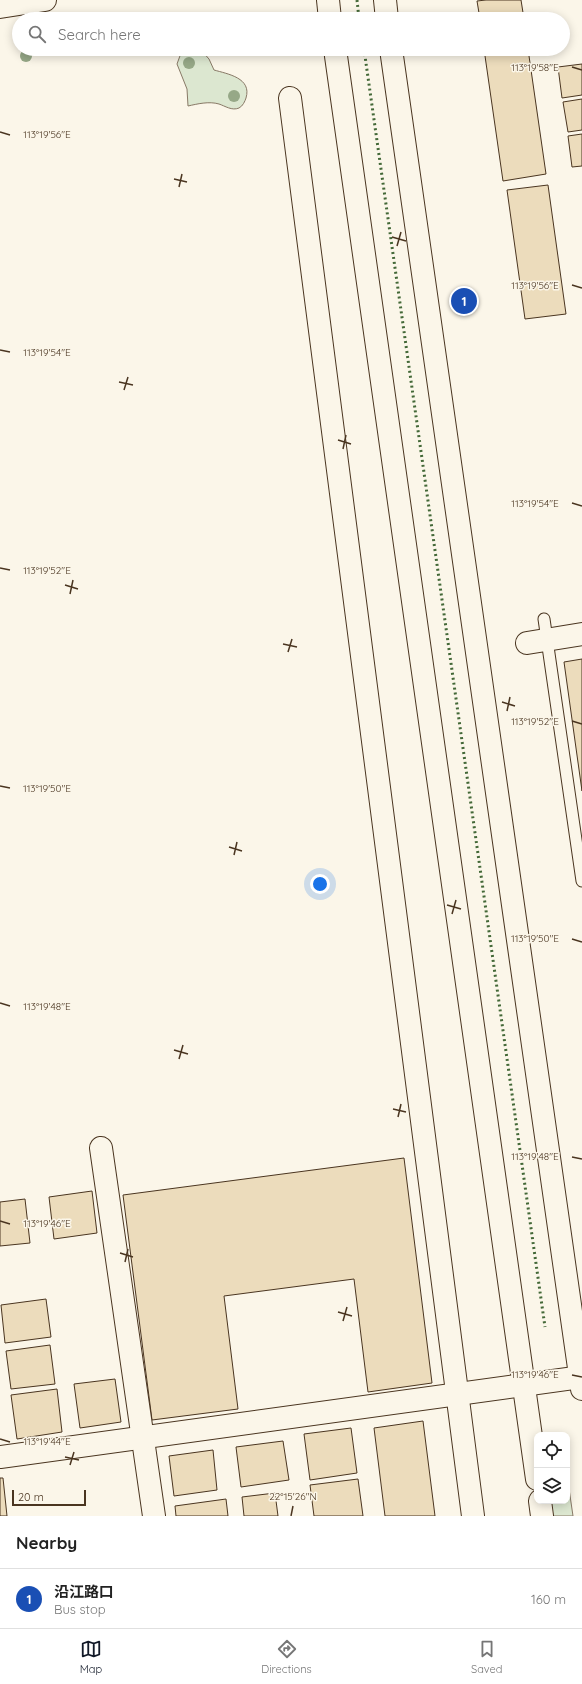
<!DOCTYPE html>
<html lang="en">
<head>
<meta charset="utf-8">
<style>
	:root { --surface:#fff; --page:#f2f2f2; --text:#222; --muted:#767676; --line:#e0e0e0; --accent:#111827 }
	body { margin:0; font-family:Quicksand,"Noto Sans SC",sans-serif; background:var(--page); color:var(--text) }
	.controls { position:absolute; right:12px; bottom:12px; display:grid; overflow:hidden; border-radius:8px; box-shadow:0 2px 10px #0003 }
	.controls button { width:36px; height:36px; display:grid; place-items:center; padding:0; border:0; border-bottom:1px solid var(--line); background:var(--surface); color:var(--text); font:20px sans-serif }
	.scale { position:absolute; left:12px; bottom:10px; width:74px; box-sizing:border-box; padding-left:4px; border:2px solid #4a3520; border-top:0; font-size:11px; line-height:14px; white-space:nowrap; color:#4a3520; -webkit-text-stroke:3px #fbf6e9; paint-order:stroke }
	.you { position:absolute; left:320px; top:884px; width:14px; height:14px; margin:-10px; border:3px solid #fff; border-radius:50%; background:#1a73e8; box-shadow:0 0 0 6px #1a73e833 }
	.badge { display:grid; place-items:center; width:26px; height:26px; border-radius:50%; background:var(--accent); color:#fff; font-size:13px; font-weight:700 }
	.pin { position:absolute; translate:-50% -50%; border:2px solid #fff; box-shadow:0 1px 4px #0006 }
	.list { margin:0; padding:0; list-style:none }
	h2 { display:flex; justify-content:space-between; align-items:center; height:52px; margin:0; padding:0 16px; font-size:17px }
	h2 small { font-size:13px; font-weight:400; color:var(--muted) }
	.list li { display:grid; grid-template-columns:26px 1fr auto; gap:12px; align-items:center; box-sizing:border-box; height:60px; padding:0 16px; border-top:1px solid var(--line) }
	.list b { display:block; font-size:15px; white-space:nowrap }
	.list p { margin:0; font-size:13px; white-space:nowrap; color:var(--muted) }
	.list em { font-size:13px; font-style:normal; color:var(--muted) }
	.icon { flex:none; width:22px; height:22px; fill:none; stroke:currentColor; stroke-width:2; stroke-linecap:round; stroke-linejoin:round }
	.map { position:relative; flex:none; width:582px; height:1516px; overflow:hidden }
	.search { position:absolute; background:var(--surface); box-shadow:0 2px 10px #0003; left:12px; right:12px; top:12px; height:44px; display:flex; align-items:center; gap:10px; box-sizing:border-box; padding:0 14px; border-radius:22px; color:var(--muted); font-size:15px }
	.sheet { height:112px; background:var(--surface) }
	nav { display:flex; justify-content:space-around; align-items:center; box-sizing:border-box; height:56px; border-top:1px solid var(--line); background:var(--surface); font-size:11px; color:var(--muted) }
	nav a { display:grid; justify-items:center; gap:2px }
	nav .on { color:var(--accent) }
	.map>svg:first-child { display:block }
	.green { fill:#dce7d0; stroke:#887966 }
	.building { fill:#ecdcbc; stroke:#4a3520 }
	.lines { fill:none; stroke-linecap:round; stroke-linejoin:round }
	.service-casing { stroke:#4a3520; stroke-width:13 }
	.minor-casing { stroke:#4a3520; stroke-width:24 }
	.tertiary-casing { stroke:#4a3520; stroke-width:24 }
	.trunk-casing { stroke:#4a3520; stroke-width:24 }
	.service { stroke:#fbf6e9; stroke-width:11 }
	.minor { stroke:#fbf6e9; stroke-width:22 }
	.tertiary { stroke:#fbf6e9; stroke-width:22 }
	.trunk { stroke:#fbf6e9; stroke-width:22 }
	.hedge { stroke:#436837; stroke-width:3; stroke-dasharray:2 3; stroke-linecap:butt }
	.tree { fill:#96a887 }
	.ticks { fill:none; stroke:#4a3520; stroke-width:1.5 }
	.ticks-label { font-size:10px; text-anchor:middle; fill:#4a3520; stroke:#fbf6e9; stroke-width:3; stroke-linejoin:round; paint-order:stroke }
</style>
</head>
<body>
<div class="map">
<svg width="582" height="1516" viewBox="0 0 582 1516">
	<rect width="100%" height="100%" fill="#fbf6e9"/>
	<!-- green -->
	<g class="green">
		<path d="M 188,49 L 201,50 L 209,59 L 214,70 C 228,74 252,78 246,98 C 245,101 243,106 239,108 C 232,111 225,106 219,104 C 209,101 197,104 188,106 L 187,89 L 177,64 L 181,53 Z"/>
		<path d="M 567,1475 L 573,1516 L 552,1516 L 549,1501 L 567,1501 Z"/>
	</g>
	<!-- building -->
	<g class="building">
		<path d="M 486,0 L 521,0 L 524,19 L 480,19 L 477,1 Z"/>
		<path d="M 484,49 L 528,49 L 546,174 L 503,181 Z"/>
		<path d="M 582,64 L 582,95 L 562,98 L 558,67 Z"/>
		<path d="M 582,99 L 582,130 L 568,132 L 563,102 Z"/>
		<path d="M 582,134 L 582,166 L 572,167 L 568,136 Z"/>
		<path d="M 548,185 L 566,314 L 525,319 L 507,190 Z"/>
		<path d="M 582,659 L 582,791 L 564,662 Z"/>
		<path d="M 404,1158 L 432,1383 L 368,1392 L 354,1279 L 224,1296 L 238,1409 L 152,1420 L 123,1195 Z"/>
		<path d="M 92,1191 L 97,1233 L 54,1239 L 49,1197 Z"/>
		<path d="M 25,1199 L 30,1243 L 0,1246 L 0,1202 Z"/>
		<path d="M 46,1299 L 51,1337 L 5,1343 L 1,1305 Z"/>
		<path d="M 50,1345 L 55,1384 L 11,1389 L 6,1351 Z"/>
		<path d="M 115,1379 L 121,1422 L 80,1428 L 74,1384 Z"/>
		<path d="M 57,1389 L 62,1432 L 17,1439 L 11,1395 Z"/>
		<path d="M 423,1421 L 435,1516 L 385,1516 L 374,1428 Z"/>
		<path d="M 351,1428 L 357,1473 L 310,1480 L 304,1434 Z"/>
		<path d="M 283,1441 L 289,1480 L 241,1487 L 236,1447 Z"/>
		<path d="M 213,1450 L 217,1490 L 174,1496 L 169,1456 Z"/>
		<path d="M 0,1478 L 3,1478 L 7,1516 L 0,1516 Z"/>
		<path d="M 358,1479 L 363,1516 L 314,1516 L 310,1485 Z"/>
		<path d="M 275,1493 L 278,1516 L 244,1516 L 242,1497 Z"/>
		<path d="M 226,1499 L 228,1516 L 176,1516 L 175,1506 Z"/>
	</g>
	<g class="lines">
		<defs>
			<path id="service" d="M 544,619 L 582,881"/>
			<g id="minor">
				<path d="M 290,98 L 473,1516"/>
				<path d="M 527,643 L 582,634"/>
				<path d="M 101,1148 L 154,1516"/>
				<path d="M 0,1457 L 582,1377"/>
			</g>
			<path id="tertiary" d="M 0,7 L 45,0"/>
			<g id="trunk">
				<path d="M 328,0 L 330,19"/>
				<path d="M 385,0 L 387,19"/>
				<path d="M 335,49 L 537,1479"/>
				<path d="M 391,49 L 582,1389"/>
				<path d="M 540,1501 L 542,1516"/>
			</g>
		</defs>
		<!-- service casing -->
		<use href="#service" class="service-casing"/>
		<!-- minor casing -->
		<use href="#minor" class="minor-casing"/>
		<!-- tertiary casing -->
		<use href="#tertiary" class="tertiary-casing"/>
		<!-- trunk casing -->
		<use href="#trunk" class="trunk-casing"/>
		<!-- service -->
		<use href="#service" class="service"/>
		<!-- minor -->
		<use href="#minor" class="minor"/>
		<!-- tertiary -->
		<use href="#tertiary" class="tertiary"/>
		<!-- trunk -->
		<use href="#trunk" class="trunk"/>
		<!-- hedge -->
		<g class="hedge">
			<path d="M 357,0 L 359,19"/>
			<path d="M 364,49 L 545,1327"/>
		</g>
	</g>
	<!-- trees -->
	<g class="tree">
		<circle cx="26" cy="56" r="6"/>
		<circle cx="189" cy="63" r="6"/>
		<circle cx="234" cy="96" r="6"/>
	</g>
	<!-- ticks -->
	<path class="ticks" d="M 572,67 L 582,70M 0,132 L 10,135M 174,179 L 187,182M 179,187 L 182,174M 392,237 L 406,241M 397,246 L 401,232M 572,285 L 582,288M 0,350 L 10,352M 119,382 L 133,385M 124,390 L 128,377M 338,440 L 351,444M 343,449 L 346,435M 572,503 L 582,506M 0,568 L 10,570M 65,585 L 78,589M 70,594 L 73,580M 283,644 L 297,647M 288,652 L 292,639M 502,702 L 515,706M 507,711 L 510,697M 572,721 L 582,724M 0,786 L 10,788M 229,847 L 242,851M 234,855 L 237,842M 447,905 L 461,909M 452,914 L 456,900M 572,939 L 582,942M 0,1003 L 10,1006M 174,1050 L 188,1054M 179,1059 L 183,1045M 393,1109 L 406,1112M 398,1117 L 401,1104M 572,1157 L 582,1159M 0,1221 L 10,1224M 120,1253 L 133,1257M 125,1262 L 128,1249M 338,1312 L 352,1316M 343,1321 L 347,1307M 572,1375 L 582,1377M 0,1439 L 10,1442M 65,1457 L 79,1460M 70,1465 L 74,1452M 291,1516 L 293,1506"/>
	<g class="ticks-label">
		<text x="535" y="71">113°19'58"E</text>
		<text x="47" y="138">113°19'56"E</text>
		<text x="535" y="289">113°19'56"E</text>
		<text x="47" y="356">113°19'54"E</text>
		<text x="535" y="507">113°19'54"E</text>
		<text x="47" y="574">113°19'52"E</text>
		<text x="535" y="725">113°19'52"E</text>
		<text x="47" y="792">113°19'50"E</text>
		<text x="535" y="942">113°19'50"E</text>
		<text x="47" y="1010">113°19'48"E</text>
		<text x="535" y="1160">113°19'48"E</text>
		<text x="47" y="1227">113°19'46"E</text>
		<text x="535" y="1378">113°19'46"E</text>
		<text x="47" y="1445">113°19'44"E</text>
		<text x="293" y="1500">22°15'26"N</text>
	</g>
</svg>
<div class="controls">
<button><svg class="icon" aria-label="locate" viewBox="0 0 24 24"><circle cx="12" cy="12" r="6"/><path d="M12 2v4M12 18v4M2 12h4M18 12h4"/></svg></button>
<button><svg class="icon" aria-label="layers" viewBox="0 0 24 24"><path d="M12 4l9 5-9 5-9-5zM3 14l9 5 9-5"/></svg></button>
</div>
<div class="scale">20 m</div>
<div class="you"></div>
<div class="pin badge" style="left:464px;top:301px;background:#1a4fb4">1</div>
<div class="search"><svg class="icon" aria-label="search" viewBox="0 0 24 24"><circle cx="10" cy="10" r="6"/><path d="M15 15l6 6"/></svg>Search here</div>
</div>
<section class="sheet">
<h2>Nearby<small></small></h2>
<ul class="list">
<li><span class="badge" style="background:#1a4fb4">1</span><div><b>沿江路口</b><p>Bus stop</p></div><em>160 m</em></li>
</ul>
</section>
<nav>
<a class="on"><svg class="icon" aria-label="map" viewBox="0 0 24 24"><path d="M3 6l6-2 6 2 6-2v14l-6 2-6-2-6 2zM9 4v14M15 6v14"/></svg>Map</a>
<a><svg class="icon" aria-label="directions" viewBox="0 0 24 24"><path d="M12 3l9 9-9 9-9-9zM9 14v-3h6M13 9l2 2-2 2"/></svg>Directions</a>
<a><svg class="icon" aria-label="saved" viewBox="0 0 24 24"><path d="M7 4h10v16l-5-4-5 4z"/></svg>Saved</a>
</nav>
</body>
</html>
